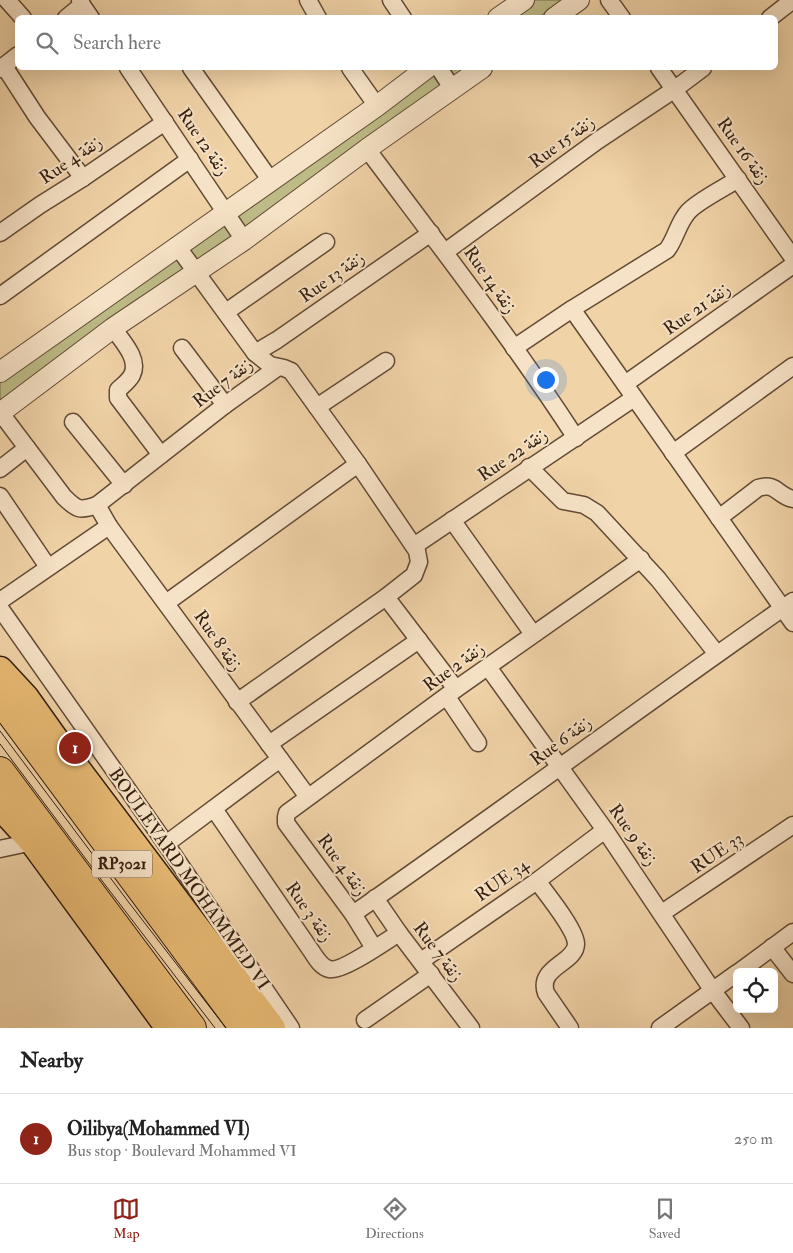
<!DOCTYPE html>
<html lang="en">
<head>
<meta charset="utf-8">
<style>
	:root { --surface:#fff; --page:#f6f6f6; --text:#222; --muted:#767676; --line:#e0e0e0; --accent:#8f2418 }
	body { margin:0; font-family:"IM FELL Double Pica",Amiri,serif; background:var(--page); color:var(--text) }
	.controls { position:absolute; right:15px; bottom:15px; display:grid; overflow:hidden; border-radius:8px; box-shadow:0 5px 20px #0002 }
	.controls button { width:45px; height:45px; display:grid; place-items:center; padding:0; border:0; border-bottom:1px solid var(--line); background:var(--surface); color:var(--text); font:25px sans-serif }
	.you { position:absolute; left:545px; top:379px; width:18px; height:18px; margin:-12px; border:4px solid #fff; border-radius:50%; background:#1a73e8; box-shadow:0 0 0 8px #1a73e833 }
	.badge { display:grid; place-items:center; width:32px; height:32px; border-radius:50%; background:var(--accent); color:#fff; font-size:16px; font-weight:700 }
	.pin { position:absolute; translate:-50% -50%; border:2px solid #fff; box-shadow:0 1px 5px #0006 }
	.list { margin:0; padding:0; list-style:none }
	h2 { display:flex; justify-content:space-between; align-items:center; height:65px; margin:0; padding:0 20px; font-size:21px }
	h2 small { font-size:16px; font-weight:400; color:var(--muted) }
	.list li { display:grid; grid-template-columns:32px 1fr auto; gap:15px; align-items:center; box-sizing:border-box; height:90px; padding:0 20px; border-top:1px solid var(--line) }
	.list b { display:block; font-size:19px; white-space:nowrap }
	.list p { margin:0; font-size:16px; white-space:nowrap; color:var(--muted) }
	.list em { font-size:16px; font-style:normal; color:var(--muted) }
	.icon { flex:none; width:28px; height:28px; fill:none; stroke:currentColor; stroke-width:2; stroke-linecap:round; stroke-linejoin:round }
	.map { position:relative; flex:none; width:793px; height:1028px; overflow:hidden }
	.search { position:absolute; background:var(--surface); box-shadow:0 5px 20px #0002; left:15px; right:15px; top:15px; height:55px; display:flex; align-items:center; gap:12px; box-sizing:border-box; padding:0 18px; border-radius:8px; color:var(--muted); font-size:19px }
	.sheet { height:155px; background:var(--surface) }
	nav { display:flex; justify-content:space-around; align-items:center; box-sizing:border-box; height:70px; border-top:1px solid var(--line); background:var(--surface); font-size:14px; color:var(--muted) }
	nav a { display:grid; justify-items:center; gap:2px }
	nav .on { color:var(--accent) }
	.map>svg:first-child { display:block }
	.green { fill:#bdbb86; stroke:#786c4a }
	.lines { fill:none; stroke-linecap:round; stroke-linejoin:round }
	.minor-casing { stroke:#624b35; stroke-width:19 }
	.tertiary-casing { stroke:#624b35; stroke-width:22 }
	.primary-casing { stroke:#321e0f; stroke-width:29 }
	.trunk-casing { stroke:#321e0f; stroke-width:30 }
	.minor { stroke:#f6e2c6; stroke-width:16 }
	.tertiary { stroke:#f6e2c6; stroke-width:20 }
	.primary { stroke:#e8ba74; stroke-width:26 }
	.trunk { stroke:#e8ba74; stroke-width:28 }
	.tram { stroke:#321e0f; stroke-width:1 }
	.labels { text-anchor:middle; dominant-baseline:central; stroke-width:4; stroke-linejoin:round; paint-order:stroke }
	.shield { fill:#f6e2c6; stroke:#6d5946; stroke-width:1 }
	.shield-label { font-size:16px; font-weight:bold; fill:#321e0f }
	.street-label { font-size:18px; fill:#321e0f; stroke:#f6e2c6 }
</style>
</head>
<body>
<div class="map">
<svg width="793" height="1028" viewBox="0 0 793 1028">
	<rect width="100%" height="100%" fill="#f1d3a8"/>
	<filter id="stains"><feTurbulence type="fractalNoise" baseFrequency=".004" numOctaves="4"/><feColorMatrix values="0 0 0 0 .2 0 0 0 0 .09 0 0 0 0 .02 0 0 0 .5 -.17"/></filter>
	<radialGradient id="worn" r=".72"><stop offset=".6" stop-color="#630" stop-opacity="0"/><stop offset="1" stop-color="#630" stop-opacity=".3"/></radialGradient>
	<!-- green -->
	<g class="green">
		<path d="M 534,0 L 563,0 L 539,17 L 508,18 Z"/>
		<path d="M 433,68 L 471,68 L 0,401 L 0,377 Z"/>
	</g>
	<g class="lines">
		<defs>
			<g id="minor">
				<path d="M 7,0 L 23,18"/>
				<path d="M 80,0 L 82,5 L 91,18"/>
				<path d="M 308,0 L 318,18"/>
				<path d="M 391,0 L 403,18"/>
				<path d="M 609,0 L 622,18"/>
				<path d="M 66,18 L 82,5"/>
				<path d="M 770,18 L 793,0"/>
				<path d="M 4,66 L 37,117 L 83,178"/>
				<path d="M 128,68 L 244,240"/>
				<path d="M 191,68 L 271,181"/>
				<path d="M 350,68 L 377,106"/>
				<path d="M 439,68 L 452,88"/>
				<path d="M 659,68 L 793,258"/>
				<path d="M 0,69 L 18,55"/>
				<path d="M 367,149 C 438,244 511,338 576,438"/>
				<path d="M 0,233 L 40,205 L 83,178 L 165,122"/>
				<path d="M 177,246 L 255,353 L 270,365 L 284,368 L 291,371 L 358,464 L 417,551 L 419,562 L 414,575 L 386,597 L 237,702"/>
				<path d="M 445,252 L 597,141 L 675,89 L 703,68"/>
				<path d="M 0,296 L 190,159"/>
				<path d="M 572,309 L 793,623"/>
				<path d="M 226,312 L 326,242"/>
				<path d="M 113,328 C 122,341 140,359 132,375 C 129,381 122,386 118,390 L 118,398 L 161,455"/>
				<path d="M 182,348 L 225,405"/>
				<path d="M 514,348 L 572,309 L 667,250 C 676,238 678,223 688,212 C 696,202 726,187 738,179"/>
				<path d="M 255,353 L 277,340 L 431,233"/>
				<path d="M 625,384 L 793,265"/>
				<path d="M 317,407 L 386,361"/>
				<path d="M 0,412 L 64,497 C 77,510 80,511 97,505 L 225,405 L 277,368"/>
				<path d="M 73,422 L 124,485"/>
				<path d="M 673,453 L 793,366"/>
				<path d="M 529,467 L 563,501 L 584,505 L 597,513 L 658,579 L 717,654"/>
				<path d="M 0,469 L 27,448"/>
				<path d="M 0,496 L 48,567"/>
				<path d="M 97,505 L 109,526 L 308,797"/>
				<path d="M 719,518 L 758,488 C 777,482 777,496 793,499"/>
				<path d="M 452,520 L 533,634"/>
				<path d="M 414,546 L 634,398"/>
				<path d="M 386,597 L 456,689"/>
				<path d="M 0,601 L 109,526"/>
				<path d="M 166,603 L 358,464"/>
				<path d="M 0,608 L 166,844 L 291,1028"/>
				<path d="M 488,667 L 605,830 L 713,991 L 741,1028"/>
				<path d="M 447,697 L 478,743"/>
				<path d="M 269,744 L 419,640"/>
				<path d="M 214,809 L 312,952 C 316,958 321,967 329,969 C 341,973 386,941 399,933"/>
				<path d="M 166,844 L 280,759"/>
				<path d="M 0,849 L 33,842"/>
				<path d="M 537,881 C 546,893 576,930 576,944 C 576,963 537,967 546,993 L 570,1028"/>
				<path d="M 375,898 L 399,933 L 471,1028"/>
				<path d="M 662,913 L 793,825"/>
				<path d="M 353,914 C 501,811 645,704 793,601"/>
				<path d="M 772,947 L 793,974"/>
				<path d="M 374,948 L 353,914 L 286,823 L 286,817 L 287,813 L 456,689 L 641,559"/>
				<path d="M 421,961 L 537,881 L 605,830"/>
				<path d="M 739,972 L 793,932"/>
				<path d="M 365,1020 L 431,974"/>
				<path d="M 660,1028 L 737,973"/>
			</g>
			<g id="tertiary">
				<path d="M 498,18 L 524,0"/>
				<path d="M 554,18 L 579,0"/>
				<path d="M 0,372 L 377,106 L 427,68"/>
				<path d="M 0,413 L 113,328 L 244,240 L 367,149 L 482,68"/>
			</g>
			<g id="primary">
				<path d="M 0,670 L 25,697 L 62,749 L 272,1028"/>
				<path d="M 0,806 L 33,842 L 169,1028"/>
			</g>
			<g id="trunk">
				<path d="M 0,699 L 244,1028"/>
				<path d="M 0,771 L 192,1028"/>
			</g>
		</defs>
		<!-- minor casing -->
		<use href="#minor" class="minor-casing"/>
		<!-- tertiary casing -->
		<use href="#tertiary" class="tertiary-casing"/>
		<!-- primary casing -->
		<use href="#primary" class="primary-casing"/>
		<!-- trunk casing -->
		<use href="#trunk" class="trunk-casing"/>
		<!-- minor -->
		<use href="#minor" class="minor"/>
		<!-- tertiary -->
		<use href="#tertiary" class="tertiary"/>
		<!-- primary -->
		<use href="#primary" class="primary"/>
		<!-- trunk -->
		<use href="#trunk" class="trunk"/>
		<!-- tram -->
		<g class="tram">
			<path d="M 0,731 L 130,904 L 226,1028"/>
			<path d="M 0,744 L 106,886 L 215,1028"/>
		</g>
	</g>
	<g class="labels">
		<!-- shield labels -->
		<rect class="shield" x="92" y="850.5" width="60" height="27" rx="4"/>
		<g class="shield-label">
			<text x="122" y="864">RP3021</text>
		</g>
		<!-- street labels -->
		<g class="street-label">
			<text transform="translate(203 142) rotate(56)">Rue 12 زنقة</text>
			<text transform="translate(562 142) rotate(-36)">Rue 15 زنقة</text>
			<text transform="translate(743 151) rotate(55)">Rue 16 زنقة</text>
			<text transform="translate(71 160) rotate(-34)">Rue 4 زنقة</text>
			<text transform="translate(332 277) rotate(-35)">Rue 13 زنقة</text>
			<text transform="translate(490 280) rotate(55)">Rue 14 زنقة</text>
			<text transform="translate(697 309) rotate(-35)">Rue 21 زنقة</text>
			<text transform="translate(223 383) rotate(-37)">Rue 7 زنقة</text>
			<text transform="translate(513 455) rotate(-34)">Rue 22 زنقة</text>
			<text transform="translate(218 641) rotate(55)">Rue 8 زنقة</text>
			<text transform="translate(454 667) rotate(-36)">Rue 2 زنقة</text>
			<text transform="translate(561 741) rotate(-36)">Rue 6 زنقة</text>
			<text transform="translate(633 835) rotate(55)">Rue 9 زنقة</text>
			<text transform="translate(717 853) rotate(-34)">RUE 33</text>
			<text transform="translate(342 865) rotate(54)">Rue 4 زنقة</text>
			<text transform="translate(189 879) rotate(55)">BOULEVARD MOHAMMED VI</text>
			<text transform="translate(502 880) rotate(-35)">RUE 34</text>
			<text transform="translate(309 912) rotate(55)">Rue 3 زنقة</text>
			<text transform="translate(438 952) rotate(53)">Rue 7 زنقة</text>
		</g>
	</g>
	<rect width="100%" height="100%" filter="url(#stains)"/>
	<rect width="100%" height="100%" fill="url(#worn)"/>
</svg>
<div class="controls">
<button><svg class="icon" aria-label="locate" viewBox="0 0 24 24"><circle cx="12" cy="12" r="6"/><path d="M12 2v4M12 18v4M2 12h4M18 12h4"/></svg></button>
</div>
<div class="you"></div>
<div class="pin badge" style="left:75px;top:748px">1</div>
<div class="search"><svg class="icon" aria-label="search" viewBox="0 0 24 24"><circle cx="10" cy="10" r="6"/><path d="M15 15l6 6"/></svg>Search here</div>
</div>
<section class="sheet">
<h2>Nearby<small></small></h2>
<ul class="list">
<li><span class="badge">1</span><div><b>Oilibya(Mohammed VI)</b><p>Bus stop · Boulevard Mohammed VI</p></div><em>250 m</em></li>
</ul>
</section>
<nav>
<a class="on"><svg class="icon" aria-label="map" viewBox="0 0 24 24"><path d="M3 6l6-2 6 2 6-2v14l-6 2-6-2-6 2zM9 4v14M15 6v14"/></svg>Map</a>
<a><svg class="icon" aria-label="directions" viewBox="0 0 24 24"><path d="M12 3l9 9-9 9-9-9zM9 14v-3h6M13 9l2 2-2 2"/></svg>Directions</a>
<a><svg class="icon" aria-label="saved" viewBox="0 0 24 24"><path d="M7 4h10v16l-5-4-5 4z"/></svg>Saved</a>
</nav>
</body>
</html>
